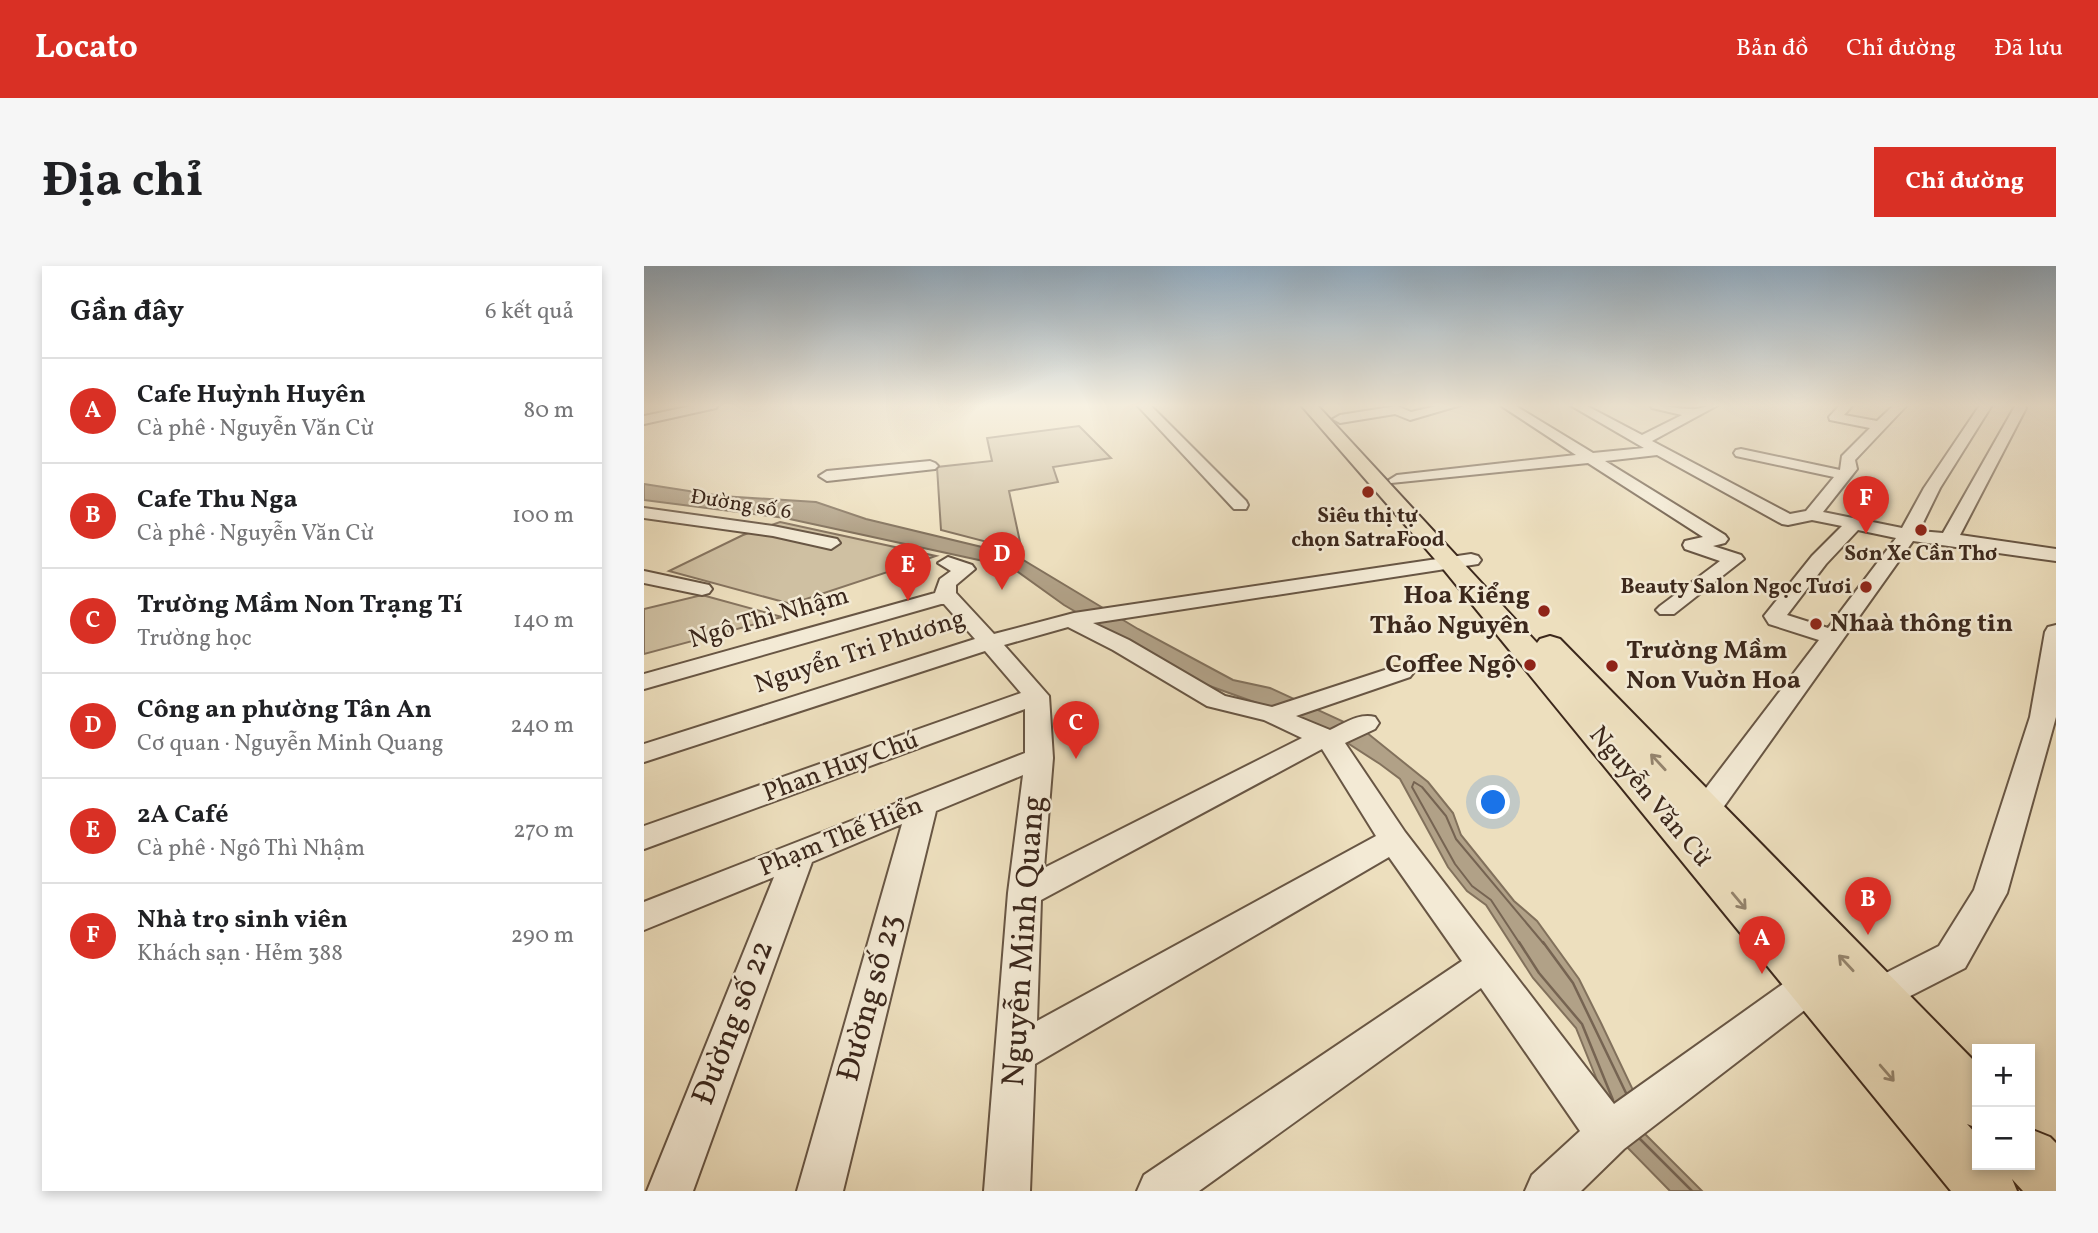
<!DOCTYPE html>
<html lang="vi">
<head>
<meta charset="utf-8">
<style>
	:root { --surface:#fff; --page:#f6f6f6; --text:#202124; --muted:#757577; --line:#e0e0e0; --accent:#d93025 }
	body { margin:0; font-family:Vollkorn,serif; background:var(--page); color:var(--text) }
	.controls { position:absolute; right:21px; bottom:21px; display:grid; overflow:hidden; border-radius:0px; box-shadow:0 4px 10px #0003 }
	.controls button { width:63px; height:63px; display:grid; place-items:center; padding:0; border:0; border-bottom:2px solid var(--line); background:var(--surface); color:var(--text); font:35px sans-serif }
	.you { position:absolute; left:850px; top:537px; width:24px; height:24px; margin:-18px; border:5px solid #fff; border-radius:50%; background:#1a73e8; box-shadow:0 0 0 10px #1a73e833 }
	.badge { display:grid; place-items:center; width:46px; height:46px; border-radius:50%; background:var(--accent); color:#fff; font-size:23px; font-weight:700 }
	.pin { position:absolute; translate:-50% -58px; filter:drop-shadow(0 2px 4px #0008) }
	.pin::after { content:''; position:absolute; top:37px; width:24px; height:21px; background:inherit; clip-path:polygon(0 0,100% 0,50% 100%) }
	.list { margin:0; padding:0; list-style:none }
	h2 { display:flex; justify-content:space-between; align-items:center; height:91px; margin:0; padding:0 28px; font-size:30px }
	h2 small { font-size:23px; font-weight:400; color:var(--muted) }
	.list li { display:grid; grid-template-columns:46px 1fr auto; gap:21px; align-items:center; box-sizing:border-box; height:105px; padding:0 28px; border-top:2px solid var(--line) }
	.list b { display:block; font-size:26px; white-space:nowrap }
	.list p { margin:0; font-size:23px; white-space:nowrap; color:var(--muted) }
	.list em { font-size:23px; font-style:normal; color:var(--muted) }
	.map { position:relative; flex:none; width:1412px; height:925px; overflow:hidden; border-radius:0px }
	header { display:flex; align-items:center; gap:42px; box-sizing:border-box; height:98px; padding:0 35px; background:var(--accent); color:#fff }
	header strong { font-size:33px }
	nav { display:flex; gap:38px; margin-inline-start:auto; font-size:24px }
	.intro { display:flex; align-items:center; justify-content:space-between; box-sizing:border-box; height:168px; padding:0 42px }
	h1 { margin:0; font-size:49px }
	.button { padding:18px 32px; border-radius:0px; background:var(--accent); color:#fff; font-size:24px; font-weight:700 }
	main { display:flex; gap:42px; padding:0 42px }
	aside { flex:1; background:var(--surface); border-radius:0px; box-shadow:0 4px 10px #0003 }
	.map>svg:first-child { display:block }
	.green { fill:#cfc0a2; stroke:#86745f; stroke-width:2 }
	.water { fill:#b1a187; stroke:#82715c; stroke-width:2 }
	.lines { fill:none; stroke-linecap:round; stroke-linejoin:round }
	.shore-far1 { stroke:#766452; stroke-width:2 }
	.shore { stroke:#766452; stroke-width:2.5 }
	.minor-casing { stroke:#685644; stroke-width:4 }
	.major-casing { stroke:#3c281c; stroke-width:4 }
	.minor { fill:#f3ead5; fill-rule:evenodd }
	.major { fill:#eddfbe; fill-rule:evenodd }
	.oneway { stroke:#94846d }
	.poi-dot { fill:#8f2418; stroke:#f3ead5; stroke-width:2.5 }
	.labels { text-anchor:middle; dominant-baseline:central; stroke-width:5; stroke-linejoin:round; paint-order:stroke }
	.far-street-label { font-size:21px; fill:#3c281c; stroke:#f3ead5 }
	.far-poi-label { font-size:21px; font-weight:bold; fill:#3c281c; stroke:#f3ead5 }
	.poi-label { font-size:26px; font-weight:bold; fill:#3c281c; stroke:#f3ead5; text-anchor:end }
	.street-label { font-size:26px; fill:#3c281c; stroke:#f3ead5 }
	.near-street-label { font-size:32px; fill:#3c281c; stroke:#f3ead5 }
</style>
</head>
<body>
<header>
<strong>Locato</strong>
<nav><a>Bản đồ</a><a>Chỉ đường</a><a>Đã lưu</a></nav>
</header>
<div class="intro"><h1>Địa chỉ</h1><a class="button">Chỉ đường</a></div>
<main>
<aside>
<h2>Gần đây<small>6 kết quả</small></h2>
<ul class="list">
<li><span class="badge">A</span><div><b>Cafe Huỳnh Huyên</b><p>Cà phê · Nguyễn Văn Cừ</p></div><em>80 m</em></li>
<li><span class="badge">B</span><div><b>Cafe Thu Nga</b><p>Cà phê · Nguyễn Văn Cừ</p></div><em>100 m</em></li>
<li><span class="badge">C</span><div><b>Trường Mầm Non Trạng Tí</b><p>Trường học</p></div><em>140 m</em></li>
<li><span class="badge">D</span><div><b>Công an phường Tân An</b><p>Cơ quan · Nguyễn Minh Quang</p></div><em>240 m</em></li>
<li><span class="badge">E</span><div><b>2A Café</b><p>Cà phê · Ngô Thì Nhậm</p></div><em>270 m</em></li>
<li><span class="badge">F</span><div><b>Nhà trọ sinh viên</b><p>Khách sạn · Hẻm 388</p></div><em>290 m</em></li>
</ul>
</aside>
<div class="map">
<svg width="1412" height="925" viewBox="0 0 1412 925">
	<rect width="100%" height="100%" fill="#eddfbe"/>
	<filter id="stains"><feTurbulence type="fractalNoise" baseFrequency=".00286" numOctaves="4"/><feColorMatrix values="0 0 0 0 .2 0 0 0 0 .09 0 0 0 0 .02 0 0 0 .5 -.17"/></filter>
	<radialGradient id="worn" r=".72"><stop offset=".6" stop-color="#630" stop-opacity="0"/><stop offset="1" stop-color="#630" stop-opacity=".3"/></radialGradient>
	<!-- green -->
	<g class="green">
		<path d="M 435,160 L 467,192 L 409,201 L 414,216 L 365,225 L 378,285 L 297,264 L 293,201 L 348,195 L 343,172 Z"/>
		<path d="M 136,256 L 292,290 L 147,338 L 25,305 L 99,269 Z"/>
		<path d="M 58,329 L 138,351 L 0,388 L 0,343 Z"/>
	</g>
	<!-- water -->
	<path class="water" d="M 0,218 L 77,230 L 172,236 L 222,253 L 371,289 L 494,363 L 589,414 L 626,422 L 722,466 L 784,516 L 809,547 L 817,569 L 870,635 L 893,655 L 935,713 L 957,757 L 988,822 L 999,866 L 1058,925 L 1026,925 L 978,876 L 932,762 L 889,712 L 842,639 L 823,625 L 804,601 L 756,513 L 736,498 L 677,460 L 549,414 L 420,339 L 367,301 L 141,252 L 0,234 Z"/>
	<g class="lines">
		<!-- shore-far1 -->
		<path class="shore-far1" d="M 876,678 L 847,634 L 828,620 L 811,598 L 768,521 L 770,516 L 778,521 L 802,550 L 812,573 L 900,678"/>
		<!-- shore -->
		<g class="shore">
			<path d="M 875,676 L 895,707 L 938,758 L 969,834"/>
			<path d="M 899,676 L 929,717 L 982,827"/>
			<path d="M 996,873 L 1048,925"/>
		</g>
		<defs>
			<g id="minor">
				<path d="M 52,139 L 74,139 L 72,142 L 0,158 L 0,150 Z"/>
				<path d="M 493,139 L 506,139 L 602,235 L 604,239 L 602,243 L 590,243 Z"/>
				<path d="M 797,139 L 817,139 L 766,154 L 751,148 L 696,157 L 689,153 L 696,149 L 753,140 L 767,146 Z"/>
				<path d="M 856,139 L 870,139 L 949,187 L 1000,182 L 926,139 L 941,139 L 998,169 L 1038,149 L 1008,142 L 1006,139 C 1020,139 1033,143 1046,143 C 1055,144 1064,139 1074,139 L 1008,175 L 1146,248 L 1162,245 L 1190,211 L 1092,190 L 1090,187 L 1092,184 L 1097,183 L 1196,204 L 1198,190 L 1226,162 L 1186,154 L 1185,151 L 1196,139 L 1209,139 L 1200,149 L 1233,155 L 1250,139 L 1263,139 L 1211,194 L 1213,203 L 1179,246 L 1258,262 L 1280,222 L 1336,139 L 1348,139 L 1296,222 L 1275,265 L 1299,267 L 1370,142 L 1372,139 L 1380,139 L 1382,142 L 1316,269 L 1412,283 L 1412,295 L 1269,275 L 1071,553 L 1060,556 L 1049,553 L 1045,546 L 1049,539 L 1175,374 L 1125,358 L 1120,350 L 1168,290 L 1198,260 L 1168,254 L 1144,259 L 1138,258 L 1013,189 L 961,195 L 1081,269 L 1084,273 L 1081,277 L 1069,280 L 1097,289 L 1100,293 L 1030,348 L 1016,348 L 1012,344 L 1016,340 L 1076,295 L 1041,283 L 1039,279 L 1041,275 L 1059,271 L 944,197 L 747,217 L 745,214 L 753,209 L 932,189 ZM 1214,264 L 1252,272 L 1184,362 L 1143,349 L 1182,298 Z"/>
				<path d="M 286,195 L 291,197 L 294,200 L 291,203 L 183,215 L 175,210 L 183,205 Z"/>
				<path d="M 0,242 L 129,260 L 193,273 L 196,277 L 187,283 L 129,270 L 0,252 Z"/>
				<path d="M 827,288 L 834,290 L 837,294 L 834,298 L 449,357 L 485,374 L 581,430 L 628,441 L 750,401 L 766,401 L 770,406 L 766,411 L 652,450 L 686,464 C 701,457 715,447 731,451 L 735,457 L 731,463 L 701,477 L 761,566 L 970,838 L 1153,708 L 1166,703 L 1179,708 L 1185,719 L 1179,730 L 980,883 L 937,925 L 881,925 L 888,909 L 936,865 L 837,722 L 555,925 L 493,925 L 500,909 L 818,695 L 745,591 L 391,798 L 386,925 L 340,925 L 364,627 L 379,509 L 292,545 L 199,925 L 153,925 L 258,558 L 168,596 L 49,925 L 3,925 L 130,611 L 0,664 L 0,636 L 381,487 L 381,443 L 0,583 L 0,560 L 377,427 L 341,385 L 0,496 L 0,478 L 331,373 L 300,338 L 297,338 L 0,423 L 0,408 L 291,327 L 296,313 L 307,305 L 294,297 L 304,291 L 328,299 L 331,303 L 312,319 L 312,327 L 350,368 L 430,347 ZM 424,361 L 469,384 L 563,440 L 620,454 L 658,472 L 400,602 L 409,492 L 405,430 L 360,379 ZM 678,483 L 732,570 L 393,755 L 397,634 Z"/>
				<path d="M 0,305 L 65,319 L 68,323 L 65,327 L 58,329 L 0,317 Z"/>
				<path d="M 1412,359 L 1412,451 L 1363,627 L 1321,702 L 1233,747 L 1220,742 L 1214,730 L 1220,718 L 1295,680 L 1330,624 L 1386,451 L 1401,366 L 1404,361 Z"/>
			</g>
			<path id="major" d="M 657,139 L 673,139 L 893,377 L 896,373 L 906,370 L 916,373 L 1333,798 L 1333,862 L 1323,858 L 1333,869 L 1333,899 L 1359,899 L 1362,902 L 1361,899 L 1386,899 L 1386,863 L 1406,871 L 1412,877 L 1412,925 L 1379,925 L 1368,913 L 1373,925 L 1307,925 L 796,299 Z"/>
		</defs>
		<!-- minor casing -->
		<use href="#minor" class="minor-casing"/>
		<!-- major casing -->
		<use href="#major" class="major-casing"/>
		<!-- minor -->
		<use href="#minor" class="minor"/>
		<!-- major -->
		<use href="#major" class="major"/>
	</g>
	<!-- one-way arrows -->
	<defs><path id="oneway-shaft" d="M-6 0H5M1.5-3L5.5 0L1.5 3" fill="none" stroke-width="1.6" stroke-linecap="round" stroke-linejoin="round" transform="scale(1.75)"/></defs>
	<g class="oneway">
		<use href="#oneway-shaft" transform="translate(1014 496) rotate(-133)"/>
		<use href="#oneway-shaft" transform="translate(1095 635) rotate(50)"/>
		<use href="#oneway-shaft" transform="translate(1202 697) rotate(-133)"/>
		<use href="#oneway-shaft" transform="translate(1243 807) rotate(49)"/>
	</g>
	<!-- sky -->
	<linearGradient id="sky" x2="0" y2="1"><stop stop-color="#92acc1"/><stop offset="0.52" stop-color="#f7f1e2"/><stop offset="1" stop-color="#f7f1e2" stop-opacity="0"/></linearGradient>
	<rect width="1412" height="268" fill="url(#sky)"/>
	<!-- markers -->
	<g class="poi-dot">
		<circle cx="724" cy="226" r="7"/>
		<circle cx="1277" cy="264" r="7"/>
		<circle cx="1222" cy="321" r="7"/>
		<circle cx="900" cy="345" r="7"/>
		<circle cx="1172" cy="358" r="7"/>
		<circle cx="886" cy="399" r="7"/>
		<circle cx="968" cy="400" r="7"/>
	</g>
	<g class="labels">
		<!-- far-street labels -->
		<g class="far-street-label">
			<text transform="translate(97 239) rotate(9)">Đường số 6</text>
		</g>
		<!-- far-poi labels -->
		<g class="far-poi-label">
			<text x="724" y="250">Siêu thị tự<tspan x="724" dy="24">chọn SatraFood</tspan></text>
			<text x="1277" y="288">Sơn Xe Cần Thơ</text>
			<text x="1208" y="321" text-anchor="end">Beauty Salon Ngọc Tươi</text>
		</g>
		<!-- poi labels -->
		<g class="poi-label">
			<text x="886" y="330">Hoa Kiểng<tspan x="886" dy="30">Thảo Nguyên</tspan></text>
			<text x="1186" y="358" text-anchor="start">Nhaà thông tin</text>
			<text x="982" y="385" text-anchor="start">Trường Mầm<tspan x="982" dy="30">Non Vuờn Hoa</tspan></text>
			<text x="872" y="399">Coffee Ngộ</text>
		</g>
		<!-- street labels -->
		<g class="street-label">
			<text transform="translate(125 352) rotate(-16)">Ngô Thì Nhậm</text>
			<text transform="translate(216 386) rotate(-18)">Nguyển Tri Phương</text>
			<text transform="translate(197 501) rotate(-20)">Phan Huy Chú</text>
			<text transform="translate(1006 531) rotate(50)">Nguyễn Văn Cừ</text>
			<text transform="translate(197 571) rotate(-22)">Phạm Thế Hiển</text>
		</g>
		<!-- near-street labels -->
		<g class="near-street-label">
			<text transform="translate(381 675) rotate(-86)">Nguyễn Minh Quang</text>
			<text transform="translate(227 732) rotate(-75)">Đường số 23</text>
			<text transform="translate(90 757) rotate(-69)">Đường số 22</text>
		</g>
	</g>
	<rect width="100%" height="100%" filter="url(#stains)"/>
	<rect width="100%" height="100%" fill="url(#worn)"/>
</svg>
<div class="controls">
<button>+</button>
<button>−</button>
</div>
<div class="you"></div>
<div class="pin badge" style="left:1118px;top:708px">A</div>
<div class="pin badge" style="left:1224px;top:669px">B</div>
<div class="pin badge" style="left:432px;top:493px">C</div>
<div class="pin badge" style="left:358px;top:324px">D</div>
<div class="pin badge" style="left:264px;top:335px">E</div>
<div class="pin badge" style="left:1222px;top:268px">F</div>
</div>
</main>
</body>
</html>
